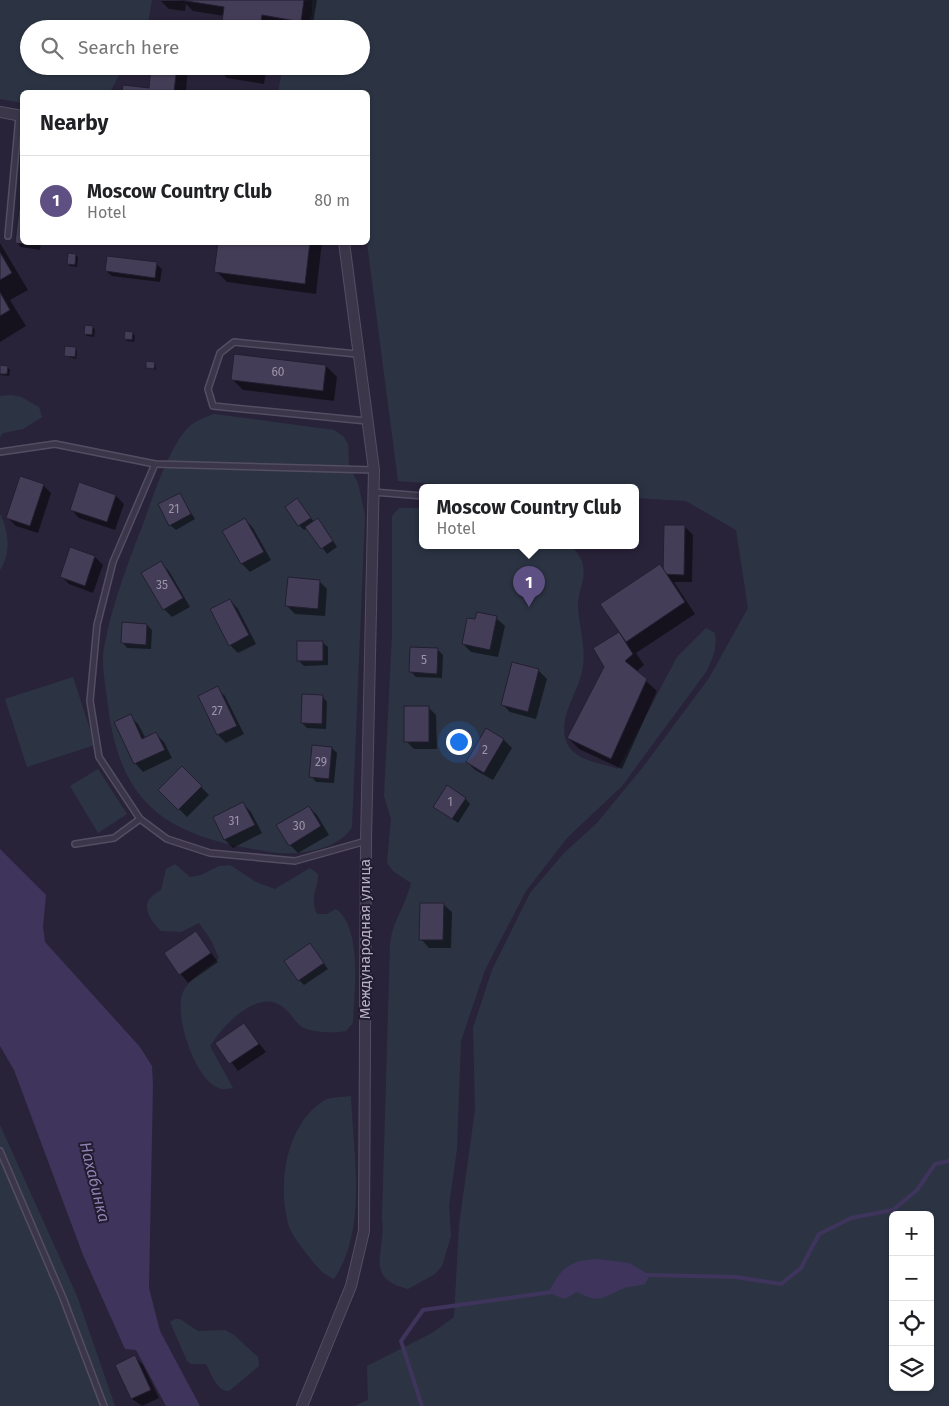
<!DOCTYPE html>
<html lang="en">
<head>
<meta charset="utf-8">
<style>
	:root { --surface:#fff; --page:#f6f6f6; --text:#202124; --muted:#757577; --line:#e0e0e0; --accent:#5e5082 }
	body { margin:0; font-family:"Fira Sans",sans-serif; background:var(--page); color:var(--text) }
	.controls { position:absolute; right:15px; bottom:15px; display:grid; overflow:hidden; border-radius:8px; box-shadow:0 1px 4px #0004 }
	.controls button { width:45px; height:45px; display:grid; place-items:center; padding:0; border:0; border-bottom:1px solid var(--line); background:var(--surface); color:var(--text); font:25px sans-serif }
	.you { position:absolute; left:458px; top:741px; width:18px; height:18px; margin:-12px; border:4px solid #fff; border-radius:50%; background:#1a73e8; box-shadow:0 0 0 8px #1a73e833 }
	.badge { display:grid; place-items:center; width:32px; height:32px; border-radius:50%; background:var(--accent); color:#fff; font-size:16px; font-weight:700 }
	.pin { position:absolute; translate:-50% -41px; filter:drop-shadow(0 1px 2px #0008) }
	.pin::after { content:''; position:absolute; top:26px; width:18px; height:15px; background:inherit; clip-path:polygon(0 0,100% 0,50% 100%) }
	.popup { position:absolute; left:419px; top:484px; width:220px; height:65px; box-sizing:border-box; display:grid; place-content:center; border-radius:8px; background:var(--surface); filter:drop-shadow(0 1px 4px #0005); font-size:16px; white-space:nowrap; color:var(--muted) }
	.popup b { font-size:19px; color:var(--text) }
	.popup::after { content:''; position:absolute; left:50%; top:100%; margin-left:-10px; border:10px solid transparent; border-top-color:var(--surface) }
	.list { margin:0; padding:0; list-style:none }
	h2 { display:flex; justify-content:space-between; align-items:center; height:65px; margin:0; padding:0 20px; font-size:21px }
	h2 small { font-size:16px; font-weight:400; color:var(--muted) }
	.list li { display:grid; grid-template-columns:32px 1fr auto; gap:15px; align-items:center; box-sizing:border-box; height:90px; padding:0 20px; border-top:1px solid var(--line) }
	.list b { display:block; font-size:19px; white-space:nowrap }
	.list p { margin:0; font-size:16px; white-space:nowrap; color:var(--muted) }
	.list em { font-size:16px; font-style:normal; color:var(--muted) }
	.icon { flex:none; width:28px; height:28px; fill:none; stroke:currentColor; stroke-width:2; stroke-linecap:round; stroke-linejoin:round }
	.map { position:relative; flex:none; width:949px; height:1406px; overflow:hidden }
	.search { position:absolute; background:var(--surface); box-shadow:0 1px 4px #0004; left:20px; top:20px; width:350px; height:55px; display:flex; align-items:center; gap:12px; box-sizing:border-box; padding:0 18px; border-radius:28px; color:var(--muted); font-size:19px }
	.panel { position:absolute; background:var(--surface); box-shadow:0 1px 4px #0004; left:20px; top:90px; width:350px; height:155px; border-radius:8px }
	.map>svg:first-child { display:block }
	.green { fill:#2c3444; fill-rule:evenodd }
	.water { fill:#3e345c }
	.shadow { fill:#0007 }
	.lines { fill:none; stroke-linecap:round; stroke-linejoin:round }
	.stream { stroke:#3e345c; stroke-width:4 }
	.building { fill:#443d57; stroke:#231e31 }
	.service-casing { stroke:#544e62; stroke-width:8 }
	.minor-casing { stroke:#544e62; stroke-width:12 }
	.service { stroke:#3c364a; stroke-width:5 }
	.minor { stroke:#3c364a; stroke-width:10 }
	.labels { text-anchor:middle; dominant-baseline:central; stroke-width:4; stroke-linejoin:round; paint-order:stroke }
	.number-label { font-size:12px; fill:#9b94aa }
	.street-label { font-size:15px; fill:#b8b1c6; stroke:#211c2f }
	.water-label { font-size:16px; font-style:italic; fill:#8e81b2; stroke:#211c2f }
</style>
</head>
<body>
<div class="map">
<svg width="949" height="1406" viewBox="0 0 949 1406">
	<rect width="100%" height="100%" fill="#292339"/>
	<!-- green -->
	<g class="green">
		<path d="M 0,0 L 152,0 L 147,29 L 29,29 L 29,66 L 124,66 L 110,92 L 22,92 L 22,103 L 0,99 Z"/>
		<path d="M 312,0 L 949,0 L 949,1406 L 354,1406 L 368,1400 L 367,1366 L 432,1333 L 454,1317 L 459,1225 L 475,1110 L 473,1028 L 492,970 L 530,893 L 564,853 L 597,823 L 643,767 L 709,678 L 748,608 L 736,530 L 686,501 L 635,498 L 635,488 L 495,488 L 398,481 L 367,243 L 368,92 L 278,92 L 283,66 L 361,66 L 361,29 L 306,29 L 312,13 ZM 893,1215 L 930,1215 L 930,1387 L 893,1387 Z"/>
		<path d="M 11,395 L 21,397 L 39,407 L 42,417 L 23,429 L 3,433 L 0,437 L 0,396 Z"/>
		<path d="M 214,414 L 334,430 L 343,436 L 348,444 L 349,466 L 358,483 L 365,515 L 352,827 C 338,851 295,856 270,852 C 173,837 121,811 108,706 C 106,686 100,663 105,643 C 113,602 128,563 143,524 C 153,497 167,453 185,431 C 192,422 203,418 214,414 Z"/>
		<path d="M 399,508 L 423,508 L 423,546 L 572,546 C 576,552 583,559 583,566 C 586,581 577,593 578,607 C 579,628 587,649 582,671 C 578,693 558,717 566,741 C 573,761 602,763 618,769 L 677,657 L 706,628 L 715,633 C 717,649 713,658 706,672 L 622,786 L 567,838 L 526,891 L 485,970 L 461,1041 L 457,1149 L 449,1205 L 451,1236 L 442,1266 L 435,1274 L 408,1289 C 362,1278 387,1251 382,1219 L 390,944 C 392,922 406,905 411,883 L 393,871 L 387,863 L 391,819 L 384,796 L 392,634 L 392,516 Z"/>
		<path d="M 0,514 C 9,531 11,554 0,570 Z"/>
		<path d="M 73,677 L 95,745 L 27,767 L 5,699 Z"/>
		<path d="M 98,769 L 127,814 L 98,833 L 70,786 Z"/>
		<path d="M 175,864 L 190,877 L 201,875 L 219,866 L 230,865 L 256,882 L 275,889 L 310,868 L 318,874 C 318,891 309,896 317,914 L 327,914 L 336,909 C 363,929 354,993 353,1023 L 346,1031 C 335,1033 316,1033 304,1028 C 297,1025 290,1012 283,1007 C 257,987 222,1027 210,1046 L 233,1088 C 230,1088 225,1090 222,1089 C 196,1085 173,1014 183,992 C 191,976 206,970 219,958 L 211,940 L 199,923 L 181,932 L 161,931 C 147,916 138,902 161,890 L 166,869 Z"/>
		<path d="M 351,1096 C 353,1153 368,1229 334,1279 C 321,1273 316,1266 307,1254 C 301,1246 294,1238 290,1229 C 276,1189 285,1124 325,1100 C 331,1097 343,1097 351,1096 Z"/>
		<path d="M 0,1125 L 77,1296 L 115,1406 L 0,1406 Z"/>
		<path d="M 175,1319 L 180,1319 L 198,1331 L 225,1330 L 234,1335 L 258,1357 L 259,1366 L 229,1391 C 216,1391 212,1374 206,1364 L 191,1364 L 187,1361 L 170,1322 Z"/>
	</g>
	<!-- water -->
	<g class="water">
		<path d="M 0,849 L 46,895 L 43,927 L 45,942 L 140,1047 L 152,1066 L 153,1085 L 149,1288 L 160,1331 L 200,1406 L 166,1406 L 136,1350 L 125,1349 L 83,1255 L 14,1070 L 0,1046 Z"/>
		<path d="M 598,1259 L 629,1263 L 650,1275 L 645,1284 C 638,1286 628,1286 622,1289 C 601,1299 599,1303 577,1292 L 565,1299 L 548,1293 C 562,1268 568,1260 598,1259 Z"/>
	</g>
	<!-- shadow -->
	<g class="shadow">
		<path d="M 317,0 L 312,29 L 273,26 L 273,29 L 222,29 L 224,16 L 193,11 L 186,4 L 185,11 L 169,9 L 161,1 Z"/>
		<path d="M 153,66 L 188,66 L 186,92 L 123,92 L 124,86 L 150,89 Z"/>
		<path d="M 216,66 L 267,66 L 264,84 L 227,78 Z"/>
		<path d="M 20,210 L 22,211 L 22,242 L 41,242 L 40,250 L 21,247 L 16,242 Z"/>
		<path d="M 219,242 L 322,242 L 316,294 L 227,282 L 216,271 Z"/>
		<path d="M 0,243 L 28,290 L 10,300 L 26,326 L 0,342 Z"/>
		<path d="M 75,255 L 78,257 L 77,267 L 70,266 L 68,263 Z"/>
		<path d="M 156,264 L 162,269 L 160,282 L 112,276 L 106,271 Z"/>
		<path d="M 92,327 L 95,329 L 94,337 L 87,336 L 85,334 Z"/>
		<path d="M 132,333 L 135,336 L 134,342 L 127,341 L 125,339 Z"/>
		<path d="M 75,349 L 77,351 L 76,359 L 65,356 Z"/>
		<path d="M 155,363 L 156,370 L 147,367 Z"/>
		<path d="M 0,366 L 10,369 L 9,376 L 0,375 Z"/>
		<path d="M 326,366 L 337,377 L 334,401 L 243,390 L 232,379 Z"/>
		<path d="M 43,485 L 51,493 L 38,533 L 16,526 L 8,518 Z"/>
		<path d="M 179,494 L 195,519 L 176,530 L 170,525 Z"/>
		<path d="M 116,496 L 124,504 L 115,530 L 79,518 L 71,509 Z"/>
		<path d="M 297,500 L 314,522 L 317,520 L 323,525 L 337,547 L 327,554 L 308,528 L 304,530 L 299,525 L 287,507 Z"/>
		<path d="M 245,519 L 253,528 L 271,560 L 250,572 L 242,564 L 224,531 Z"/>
		<path d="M 685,527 L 693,535 L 692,582 L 674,582 L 695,614 L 636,653 L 644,665 L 636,672 L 657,691 L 622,769 L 579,749 L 568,738 L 606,667 L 595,649 L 621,632 L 665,571 Z"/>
		<path d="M 71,549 L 95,557 L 103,565 L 93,593 L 69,584 L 61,576 Z"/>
		<path d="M 161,563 L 169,571 L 190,607 L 172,617 L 164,609 Z"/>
		<path d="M 319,581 L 327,589 L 325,616 L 295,614 L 287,606 Z"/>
		<path d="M 230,600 L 238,609 L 256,644 L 238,653 L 230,645 Z"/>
		<path d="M 496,618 L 505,626 L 498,657 L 471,652 L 463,644 L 476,621 Z"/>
		<path d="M 147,625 L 152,630 L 151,649 L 127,648 L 122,642 Z"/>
		<path d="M 322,642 L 328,647 L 328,665 L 304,666 L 299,661 Z"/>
		<path d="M 438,650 L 443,655 L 442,678 L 416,677 L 411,672 Z"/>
		<path d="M 513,664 L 539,671 L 547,679 L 536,719 L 510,712 L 502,704 Z"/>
		<path d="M 217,688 L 225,696 L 244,734 L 226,743 L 218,735 L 200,696 Z"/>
		<path d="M 322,696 L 327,702 L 326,729 L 307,728 L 302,723 Z"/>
		<path d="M 428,707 L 436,715 L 437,749 L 414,749 L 406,741 Z"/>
		<path d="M 130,716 L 138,724 L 146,739 L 156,734 L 164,742 L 172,758 L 143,772 L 135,763 Z"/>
		<path d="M 486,729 L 504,740 L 512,748 L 493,780 L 475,770 L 467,762 Z"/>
		<path d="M 332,748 L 337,753 L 334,783 L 316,782 L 311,776 Z"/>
		<path d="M 182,768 L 209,795 L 187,817 L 160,790 Z"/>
		<path d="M 465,798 L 470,804 L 458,823 L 435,807 Z"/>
		<path d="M 243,804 L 251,812 L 262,833 L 233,848 L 225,840 L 214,818 Z"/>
		<path d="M 309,807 L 317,815 L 329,835 L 298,853 L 290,845 Z"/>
		<path d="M 443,904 L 452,912 L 451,948 L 429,948 L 421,939 Z"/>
		<path d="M 196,933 L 218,962 L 188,983 L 165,954 Z"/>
		<path d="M 310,944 L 328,969 L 304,985 L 299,980 Z"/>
		<path d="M 244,1024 L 266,1052 L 238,1071 L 217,1043 Z"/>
		<path d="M 135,1357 L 143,1365 L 159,1398 L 142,1406 L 132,1399 L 116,1366 Z"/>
	</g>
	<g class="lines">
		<!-- stream -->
		<g class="stream">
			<path d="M 647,1275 L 736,1277 L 781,1284 L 801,1268 L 819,1234 L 851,1218 L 893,1210 L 917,1190 L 935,1164 L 949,1161"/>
			<path d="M 422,1406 L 401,1341 L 423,1310 L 552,1292"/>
		</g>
	</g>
	<!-- building -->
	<g class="building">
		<path d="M 180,0 L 304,0 L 301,22 L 262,15 L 260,29 L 221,29 L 224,7 Z"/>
		<path d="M 151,66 L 177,66 L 174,92 L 122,92 L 123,85 L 149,88 Z"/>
		<path d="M 215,66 L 254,66 L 253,74 Z"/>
		<path d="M 19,209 L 22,209 L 22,242 L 36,242 L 35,245 L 15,243 Z"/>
		<path d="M 218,242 L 310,242 L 305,284 L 214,272 Z"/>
		<path d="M 0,252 L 12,273 L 0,280 Z"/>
		<path d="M 68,253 L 76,254 L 75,265 L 67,264 Z"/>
		<path d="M 107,256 L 157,262 L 155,278 L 105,271 Z"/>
		<path d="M 0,292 L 10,310 L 0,316 Z"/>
		<path d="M 85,325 L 93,326 L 92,335 L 84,334 Z"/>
		<path d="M 125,331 L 133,332 L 132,340 L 124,339 Z"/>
		<path d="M 65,346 L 76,347 L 75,357 L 64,356 Z"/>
		<path d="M 234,354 L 326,365 L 323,391 L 231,380 Z"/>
		<path d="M 146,361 L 155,362 L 154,369 L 146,368 Z"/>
		<path d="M 0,365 L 8,366 L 7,374 L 0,374 Z"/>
		<path d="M 20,476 L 44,484 L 30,526 L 6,518 Z"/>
		<path d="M 79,482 L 116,495 L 107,522 L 70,510 Z"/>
		<path d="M 180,493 L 191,514 L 169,526 L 158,504 Z"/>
		<path d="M 297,498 L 311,518 L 298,526 L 285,507 Z"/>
		<path d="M 245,518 L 264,552 L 241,564 L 222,531 Z"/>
		<path d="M 318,518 L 333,541 L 321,549 L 305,527 Z"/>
		<path d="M 664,525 L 685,525 L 684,575 L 663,574 Z"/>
		<path d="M 70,547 L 95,556 L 85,586 L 60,577 Z"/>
		<path d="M 161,561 L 183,598 L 163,610 L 141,573 Z"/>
		<path d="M 660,564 L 685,602 L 626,642 L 600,604 Z"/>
		<path d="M 288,577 L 320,580 L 318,609 L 285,606 Z"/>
		<path d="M 230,599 L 249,635 L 229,646 L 210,609 Z"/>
		<path d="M 477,612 L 497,616 L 490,650 L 462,644 L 467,618 L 475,619 Z"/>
		<path d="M 122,622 L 147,624 L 146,645 L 121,643 Z"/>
		<path d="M 619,632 L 633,654 L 625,661 L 647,679 L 611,759 L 567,738 L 604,667 L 593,648 Z"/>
		<rect x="297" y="641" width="26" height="20"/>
		<path d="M 410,647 L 438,648 L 437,674 L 409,672 Z"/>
		<path d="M 512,662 L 539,669 L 528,712 L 501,705 Z"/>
		<path d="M 218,686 L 237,726 L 217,735 L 198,696 Z"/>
		<path d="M 302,694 L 323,695 L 322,724 L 301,723 Z"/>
		<rect x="404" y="706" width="25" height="36"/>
		<path d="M 131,714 L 142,739 L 156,732 L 165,750 L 134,764 L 114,722 Z"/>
		<path d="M 486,728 L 504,739 L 484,773 L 466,762 Z"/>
		<path d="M 312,745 L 332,747 L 329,779 L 309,777 Z"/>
		<path d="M 182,766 L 202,786 L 178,810 L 158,790 Z"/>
		<path d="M 447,785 L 466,798 L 452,819 L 433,807 Z"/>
		<path d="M 243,802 L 255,825 L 224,840 L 213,817 Z"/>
		<path d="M 309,806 L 321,826 L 289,846 L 276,825 Z"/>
		<path d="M 420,903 L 444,903 L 443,940 L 419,940 Z"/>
		<path d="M 196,931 L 211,953 L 179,975 L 164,953 Z"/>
		<path d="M 310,943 L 324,963 L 298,981 L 284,961 Z"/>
		<path d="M 244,1023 L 259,1044 L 229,1064 L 215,1043 Z"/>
		<path d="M 135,1355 L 151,1390 L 131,1399 L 115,1365 Z"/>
	</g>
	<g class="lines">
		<defs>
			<g id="service">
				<path d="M 8,236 L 19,116"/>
				<path d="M 357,354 L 234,342 L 220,353 L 208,389 L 213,406 L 367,421"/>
				<path d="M 0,452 L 55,444 L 155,464 L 374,470"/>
				<path d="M 155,464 L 113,562 L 97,625 L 90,701 L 99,757 L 140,819 L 167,839 L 210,853 L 295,861 L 366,841"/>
				<path d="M 373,492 L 423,496"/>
				<path d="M 75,844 L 114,838 L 140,819"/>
				<path d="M 0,1151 L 63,1298 L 104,1406"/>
			</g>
			<g id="minor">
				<path d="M 0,112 L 22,116"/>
				<path d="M 302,1406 L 351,1286 L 364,1231 L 366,841 L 374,470 L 344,242"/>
			</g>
		</defs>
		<!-- service casing -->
		<use href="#service" class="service-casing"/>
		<!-- minor casing -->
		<use href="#minor" class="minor-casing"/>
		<!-- service -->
		<use href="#service" class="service"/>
		<!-- minor -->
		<use href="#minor" class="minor"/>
	</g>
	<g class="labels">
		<!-- number labels -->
		<g class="number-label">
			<text x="278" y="372">60</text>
			<text x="174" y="509">21</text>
			<text x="162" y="585">35</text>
			<text x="424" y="660">5</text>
			<text x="217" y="711">27</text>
			<text x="485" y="750">2</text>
			<text x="321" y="762">29</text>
			<text x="450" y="802">1</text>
			<text x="234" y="821">31</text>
			<text x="299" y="826">30</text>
		</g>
		<!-- street labels -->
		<g class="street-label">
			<text transform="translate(365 939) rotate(-90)">Международная улица</text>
		</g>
		<!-- water labels -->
		<g class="water-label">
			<text transform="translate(95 1182) rotate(76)">Нахабинка</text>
		</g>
	</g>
</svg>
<div class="controls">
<button>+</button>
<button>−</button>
<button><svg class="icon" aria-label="locate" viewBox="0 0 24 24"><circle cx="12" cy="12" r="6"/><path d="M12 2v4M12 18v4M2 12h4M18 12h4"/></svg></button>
<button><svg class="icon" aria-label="layers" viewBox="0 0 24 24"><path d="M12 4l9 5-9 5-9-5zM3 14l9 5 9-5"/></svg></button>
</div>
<div class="you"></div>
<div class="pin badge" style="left:529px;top:607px">1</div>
<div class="popup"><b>Moscow Country Club</b>Hotel</div>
<div class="search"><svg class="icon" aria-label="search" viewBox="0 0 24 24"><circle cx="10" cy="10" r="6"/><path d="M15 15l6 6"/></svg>Search here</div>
<section class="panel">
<h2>Nearby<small></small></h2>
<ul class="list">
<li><span class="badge">1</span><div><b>Moscow Country Club</b><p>Hotel</p></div><em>80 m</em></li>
</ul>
</section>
</div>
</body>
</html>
